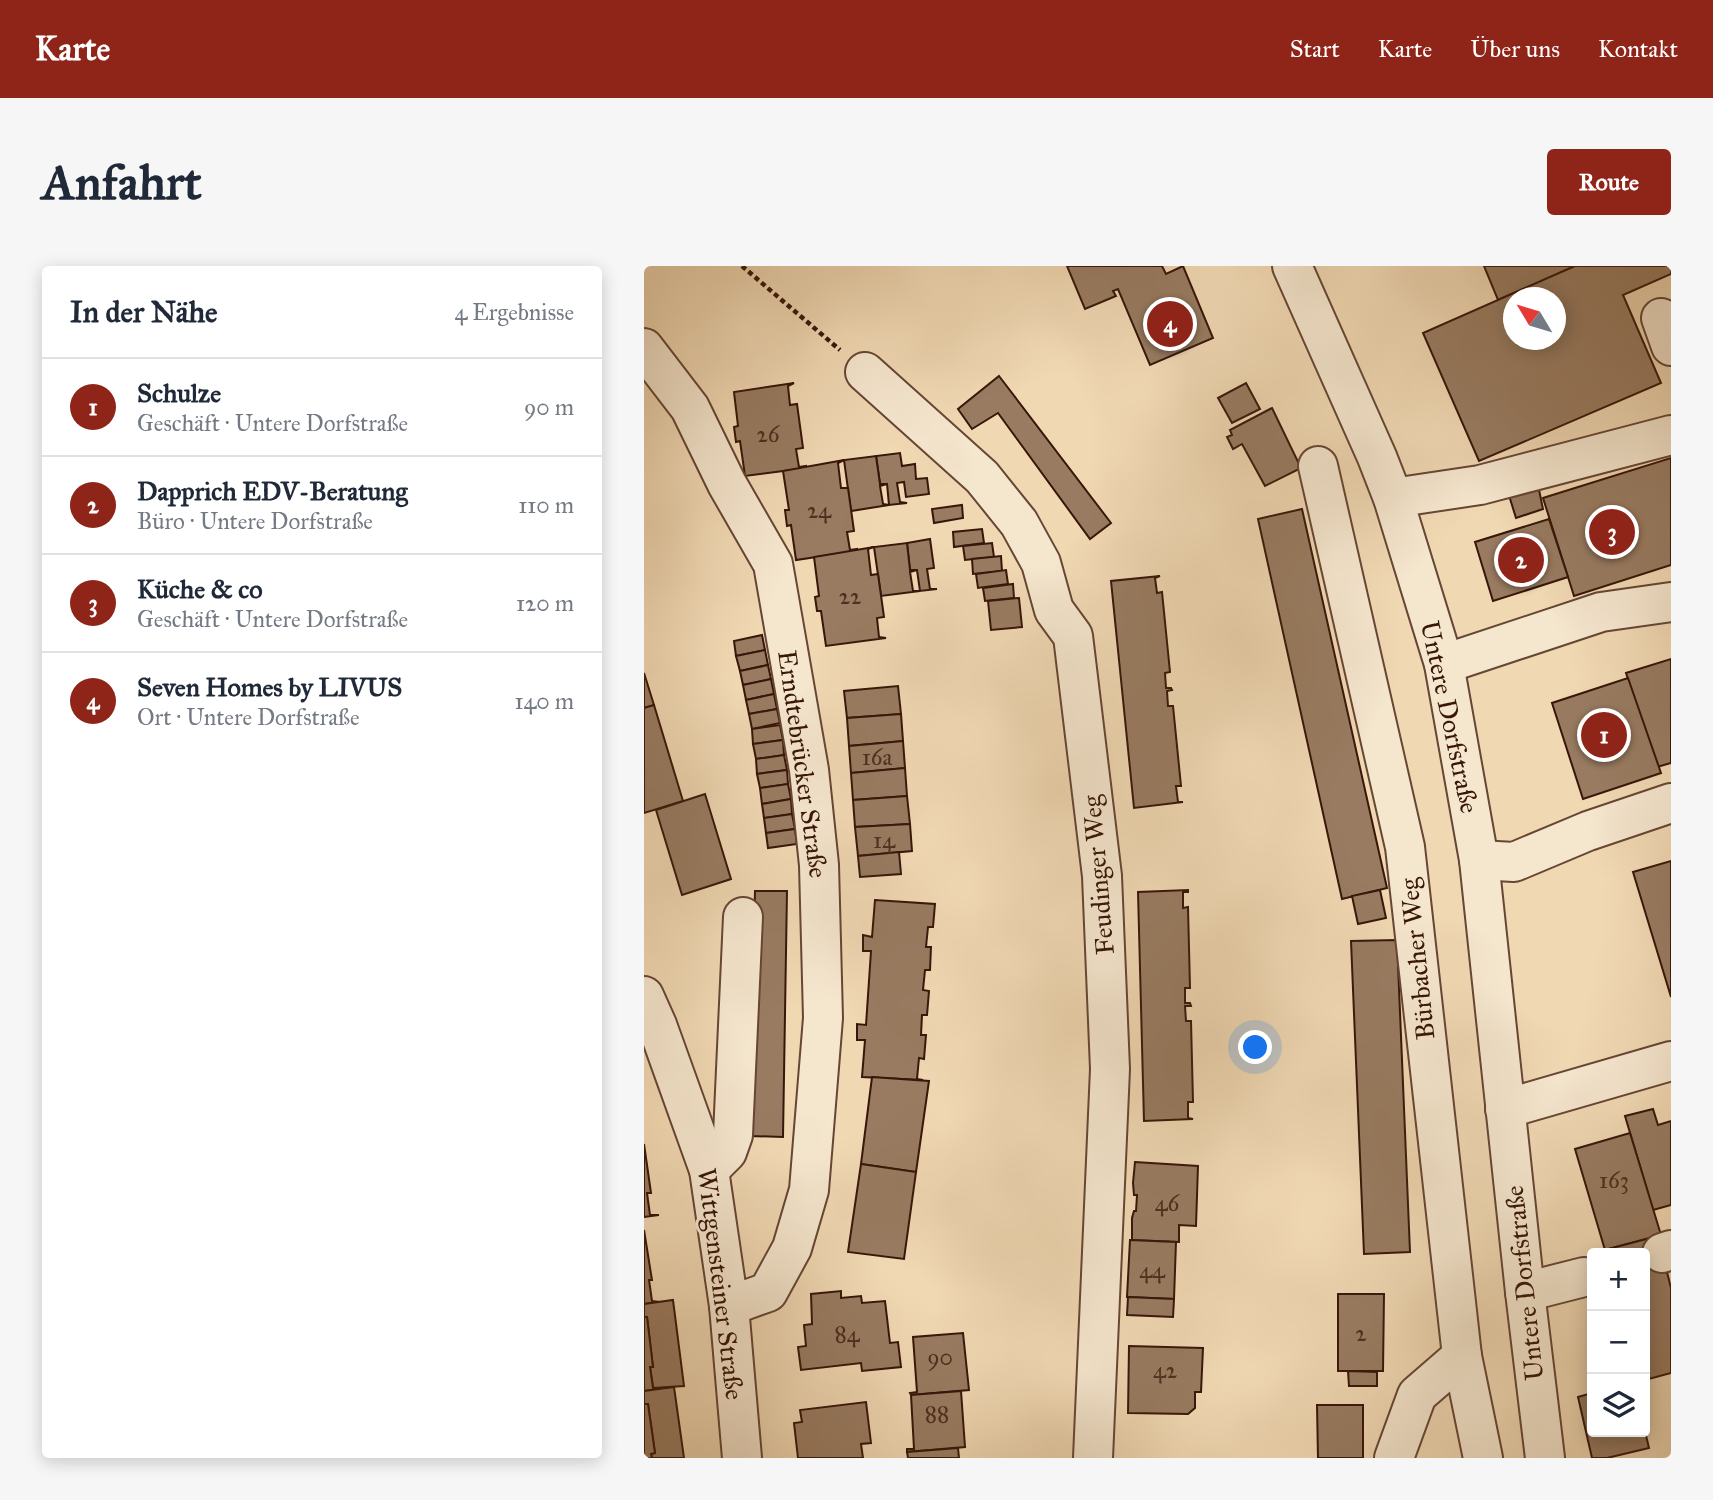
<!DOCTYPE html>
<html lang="de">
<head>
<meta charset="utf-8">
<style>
	:root { --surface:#fff; --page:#f6f6f7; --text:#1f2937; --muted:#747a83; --line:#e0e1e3; --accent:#8f2418 }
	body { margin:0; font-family:"IM FELL Great Primer",serif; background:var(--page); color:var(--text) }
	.controls { position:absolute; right:21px; bottom:21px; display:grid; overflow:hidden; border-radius:7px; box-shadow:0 4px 18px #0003 }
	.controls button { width:63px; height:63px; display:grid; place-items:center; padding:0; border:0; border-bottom:2px solid var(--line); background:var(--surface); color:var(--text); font:35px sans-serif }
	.compass { position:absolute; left:859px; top:21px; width:63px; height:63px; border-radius:50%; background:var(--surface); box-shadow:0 4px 18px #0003; rotate:308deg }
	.you { position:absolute; left:612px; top:782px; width:24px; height:24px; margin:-18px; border:5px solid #fff; border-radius:50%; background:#1a73e8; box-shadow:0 0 0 10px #1a73e833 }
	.badge { display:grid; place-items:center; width:46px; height:46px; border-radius:50%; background:var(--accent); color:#fff; font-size:23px; font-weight:700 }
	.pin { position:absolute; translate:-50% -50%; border:4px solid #fff; box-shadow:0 2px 7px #0006 }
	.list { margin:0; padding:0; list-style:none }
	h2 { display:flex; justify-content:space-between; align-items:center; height:91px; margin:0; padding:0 28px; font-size:30px }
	h2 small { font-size:23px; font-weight:400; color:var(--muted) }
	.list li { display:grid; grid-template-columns:46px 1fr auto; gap:21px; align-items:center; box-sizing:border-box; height:98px; padding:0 28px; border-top:2px solid var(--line) }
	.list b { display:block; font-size:26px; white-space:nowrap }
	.list p { margin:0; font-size:23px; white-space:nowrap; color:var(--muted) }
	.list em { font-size:23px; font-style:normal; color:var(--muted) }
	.icon { flex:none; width:38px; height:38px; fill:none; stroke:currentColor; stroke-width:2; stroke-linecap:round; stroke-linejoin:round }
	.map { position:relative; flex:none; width:1027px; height:1192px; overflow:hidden; border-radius:7px }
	header { display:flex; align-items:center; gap:42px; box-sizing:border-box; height:98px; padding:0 35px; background:var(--accent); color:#fff }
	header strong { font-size:33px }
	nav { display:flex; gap:38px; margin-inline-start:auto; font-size:24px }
	.intro { display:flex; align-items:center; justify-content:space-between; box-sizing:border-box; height:168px; padding:0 42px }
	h1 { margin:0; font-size:49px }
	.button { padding:18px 32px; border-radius:7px; background:var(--accent); color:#fff; font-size:24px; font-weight:700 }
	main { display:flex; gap:42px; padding:0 42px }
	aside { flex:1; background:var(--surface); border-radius:7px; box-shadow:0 4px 18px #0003 }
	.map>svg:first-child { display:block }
	.building { fill:#987b61; stroke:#381609; stroke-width:2; fill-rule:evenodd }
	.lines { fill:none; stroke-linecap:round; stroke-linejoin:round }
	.minor-casing { stroke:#664634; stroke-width:42 }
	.path { stroke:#381609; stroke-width:4.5; stroke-dasharray:5 3.5; stroke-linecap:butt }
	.minor { stroke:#f5e6ce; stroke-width:38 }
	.labels { text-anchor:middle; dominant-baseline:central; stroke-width:6; stroke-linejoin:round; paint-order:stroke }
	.number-label { font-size:23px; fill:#502f1f }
	.street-label { font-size:26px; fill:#381609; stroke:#f5e6ce }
</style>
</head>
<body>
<header>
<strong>Karte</strong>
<nav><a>Start</a><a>Karte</a><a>Über uns</a><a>Kontakt</a></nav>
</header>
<div class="intro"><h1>Anfahrt</h1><a class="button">Route</a></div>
<main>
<aside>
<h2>In der Nähe<small>4 Ergebnisse</small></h2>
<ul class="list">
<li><span class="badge">1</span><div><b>Schulze</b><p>Geschäft · Untere Dorfstraße</p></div><em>90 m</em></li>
<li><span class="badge">2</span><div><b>Dapprich EDV-Beratung</b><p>Büro · Untere Dorfstraße</p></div><em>110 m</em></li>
<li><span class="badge">3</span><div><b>Küche &amp; co</b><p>Geschäft · Untere Dorfstraße</p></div><em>120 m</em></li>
<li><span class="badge">4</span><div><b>Seven Homes by LIVUS</b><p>Ort · Untere Dorfstraße</p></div><em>140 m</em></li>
</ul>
</aside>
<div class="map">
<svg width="1027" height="1192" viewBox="0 0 1027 1192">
	<rect width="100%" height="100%" fill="#f0d8b3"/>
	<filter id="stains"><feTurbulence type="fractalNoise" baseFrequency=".00286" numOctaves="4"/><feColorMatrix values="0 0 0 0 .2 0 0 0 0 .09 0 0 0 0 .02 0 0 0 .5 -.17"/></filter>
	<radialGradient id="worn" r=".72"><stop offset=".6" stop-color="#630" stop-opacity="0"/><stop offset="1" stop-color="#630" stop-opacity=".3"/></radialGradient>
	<!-- building -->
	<g class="building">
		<path d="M 423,0 L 518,0 L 522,8 L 539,0 L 569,72 L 506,99 L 474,23 L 469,25 L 472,30 L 441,43 Z"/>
		<path d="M 840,0 L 931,0 L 854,34 Z"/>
		<path d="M 931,0 L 1027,0 L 1027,8 L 979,29 L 1017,117 L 835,195 L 779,67 ZM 870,32 L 912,32 L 912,74 L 870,74 Z"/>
		<path d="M 355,110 L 467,257 L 446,273 L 354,147 L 328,163 L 314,143 Z"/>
		<path d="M 150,117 L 144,120 L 146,139 L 153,138 L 159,182 L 152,183 L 155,201 L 162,200 L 162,202 L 101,210 L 96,175 L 92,176 L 90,161 L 94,160 L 90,126 Z"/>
		<path d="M 602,117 L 616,143 L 588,157 L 574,132 Z"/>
		<path d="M 628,142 L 657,202 L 621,220 L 598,178 L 589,183 L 583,171 L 588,169 L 586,164 Z"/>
		<path d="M 256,187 L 258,200 L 271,198 L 272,213 L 283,212 L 285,228 L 262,231 L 260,216 L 253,217 L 256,236 L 263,237 L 245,239 L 243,218 L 236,218 L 232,190 Z"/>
		<path d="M 232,190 L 236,218 L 243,218 L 236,220 L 239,238 L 245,239 L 207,245 L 200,194 Z"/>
		<path d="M 1027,192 L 1027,299 L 930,330 L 899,232 Z"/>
		<path d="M 200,194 L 194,197 L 197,222 L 204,222 L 210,265 L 203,266 L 206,284 L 213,283 L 213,285 L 152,294 L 147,259 L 143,260 L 141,244 L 145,244 L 139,205 Z"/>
		<path d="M 893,214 L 899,243 L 872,252 L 863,223 Z"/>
		<path d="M 318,239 L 319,252 L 290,257 L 288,243 Z"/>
		<path d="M 658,243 L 743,622 L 698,633 L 614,253 Z"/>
		<path d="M 905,253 L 924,311 L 849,335 L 831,276 Z"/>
		<path d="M 338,263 L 340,277 L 310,281 L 309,266 Z"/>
		<path d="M 286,273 L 290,302 L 283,303 L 286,323 L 293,323 L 276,325 L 273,304 L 266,304 L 263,277 Z"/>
		<path d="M 263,277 L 266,304 L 273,304 L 266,306 L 269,325 L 276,325 L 237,330 L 230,281 Z"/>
		<path d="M 348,277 L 350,291 L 321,294 L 319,280 Z"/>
		<path d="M 230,281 L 224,283 L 227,309 L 234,308 L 240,351 L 233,352 L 235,371 L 242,372 L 182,380 L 177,345 L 173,345 L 171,331 L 175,330 L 170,291 Z"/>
		<path d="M 357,290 L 358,305 L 329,308 L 328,293 Z"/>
		<path d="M 362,304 L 364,318 L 334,322 L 332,308 Z"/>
		<path d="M 516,310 L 511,312 L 513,327 L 518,326 L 526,406 L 521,407 L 522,422 L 527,422 L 528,424 L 523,425 L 524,440 L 529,440 L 537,520 L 532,520 L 534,536 L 539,536 L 490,542 L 467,315 Z"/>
		<path d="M 369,318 L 370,332 L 341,335 L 339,322 Z"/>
		<path d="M 375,332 L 378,361 L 347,364 L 344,335 Z"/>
		<path d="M 118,369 L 121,384 L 92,390 L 90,375 Z"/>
		<path d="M 121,384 L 124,399 L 96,405 L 92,390 Z"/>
		<path d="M 1027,393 L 1027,497 L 1013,501 L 982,407 Z"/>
		<path d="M 124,399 L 127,413 L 99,419 L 96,405 Z"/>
		<path d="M 0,407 L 10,439 L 0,442 Z"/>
		<path d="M 984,412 L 1017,507 L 939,533 L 908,437 Z"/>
		<path d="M 127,413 L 130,428 L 102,434 L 99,419 Z"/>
		<path d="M 254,420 L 257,448 L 203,452 L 200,425 Z"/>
		<path d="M 130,428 L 133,443 L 105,448 L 102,434 Z"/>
		<path d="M 10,439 L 39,535 L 0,547 L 0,442 Z"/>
		<path d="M 133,443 L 136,457 L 108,463 L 105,448 Z"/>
		<path d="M 257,448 L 259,475 L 205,480 L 203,452 Z"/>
		<path d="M 136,459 L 139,474 L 109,478 L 108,463 Z"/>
		<path d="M 139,474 L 140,489 L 112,493 L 109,478 Z"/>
		<path d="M 259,475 L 261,502 L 207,507 L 205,480 Z"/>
		<path d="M 140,489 L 143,504 L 113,508 L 112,493 Z"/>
		<path d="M 261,502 L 263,530 L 209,534 L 207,507 Z"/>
		<path d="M 143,504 L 144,518 L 116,522 L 113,508 Z"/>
		<path d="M 144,518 L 147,533 L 118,538 L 116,522 Z"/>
		<path d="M 61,528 L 87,613 L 38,629 L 12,544 Z"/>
		<path d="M 263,530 L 266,558 L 211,561 L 209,534 Z"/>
		<path d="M 147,533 L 148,548 L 120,552 L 118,538 Z"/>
		<path d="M 148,548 L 151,563 L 122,567 L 120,552 Z"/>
		<path d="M 266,558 L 268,585 L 214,590 L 211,561 Z"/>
		<path d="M 151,563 L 153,578 L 124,582 L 122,567 Z"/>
		<path d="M 255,586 L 257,608 L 216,611 L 214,590 Z"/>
		<path d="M 1027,595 L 1027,731 L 989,606 Z"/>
		<path d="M 544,624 L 544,626 L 539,626 L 539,642 L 544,641 L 546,722 L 541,722 L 541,737 L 546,737 L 547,740 L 541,740 L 542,755 L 547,755 L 549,836 L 544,836 L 544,852 L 549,853 L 500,855 L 494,626 Z"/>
		<path d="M 736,624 L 742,652 L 714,658 L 708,630 Z"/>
		<path d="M 111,625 L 143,625 L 139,871 L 106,870 Z"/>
		<path d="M 231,634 L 291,638 L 289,661 L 284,661 L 282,681 L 287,681 L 286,704 L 281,704 L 279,724 L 285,725 L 283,749 L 278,749 L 277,769 L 282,769 L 280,793 L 275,792 L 273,813 L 279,814 L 218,811 L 221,774 L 213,774 L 213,758 L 222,759 L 227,685 L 219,685 L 219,669 L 228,671 Z"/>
		<path d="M 753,674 L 766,986 L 720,988 L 707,675 Z"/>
		<path d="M 228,811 L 285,815 L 272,906 L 217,898 Z"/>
		<path d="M 1009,843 L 1014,859 L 1027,855 L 1027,939 L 1009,944 L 981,850 Z"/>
		<path d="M 986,867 L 1017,969 L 961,984 L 931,883 Z"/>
		<path d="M 0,878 L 7,927 L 3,927 L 6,949 L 15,949 L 0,951 Z"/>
		<path d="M 491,896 L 554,900 L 552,960 L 535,959 L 535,976 L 488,974 L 488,952 L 490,945 L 492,945 L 493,929 L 490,929 L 489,917 Z"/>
		<path d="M 217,898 L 272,906 L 260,993 L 204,986 Z"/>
		<path d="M 0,964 L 8,1014 L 5,1014 L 8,1035 L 16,1036 L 0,1038 Z"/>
		<path d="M 1014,970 L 1027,1022 L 1027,1107 L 1001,1114 L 1001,987 L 949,987 Z"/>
		<path d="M 486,974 L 532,976 L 530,1033 L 483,1031 Z"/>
		<path d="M 197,1025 L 197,1032 L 217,1030 L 218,1037 L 241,1035 L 246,1077 L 254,1076 L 257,1101 L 218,1105 L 217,1097 L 157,1104 L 154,1081 L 162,1080 L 160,1059 L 168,1058 L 167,1028 Z"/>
		<path d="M 694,1028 L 740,1028 L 739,1105 L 694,1105 Z"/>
		<path d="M 484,1031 L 530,1033 L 529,1051 L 483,1049 Z"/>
		<path d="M 29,1034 L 40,1120 L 9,1122 L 6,1101 L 9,1101 L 3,1051 L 0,1051 L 0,1038 Z"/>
		<path d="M 0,1051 L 3,1051 L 9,1101 L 6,1101 L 9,1122 L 17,1123 L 0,1125 Z"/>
		<path d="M 319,1067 L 325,1124 L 267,1129 L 266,1127 L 273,1126 L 269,1071 Z"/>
		<path d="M 485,1080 L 559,1082 L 557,1126 L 551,1126 L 551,1142 L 544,1148 L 484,1147 Z"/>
		<path d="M 704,1105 L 733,1106 L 733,1120 L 705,1120 Z"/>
		<path d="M 30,1121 L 40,1192 L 8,1192 L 7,1188 L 11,1187 L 4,1138 L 0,1138 L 0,1125 Z"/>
		<path d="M 317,1125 L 321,1181 L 263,1186 L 263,1183 L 270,1183 L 267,1129 Z"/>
		<path d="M 948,1127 L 948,1166 L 1001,1165 L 1005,1182 L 963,1192 L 948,1192 L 934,1131 Z"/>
		<path d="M 222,1136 L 227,1177 L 217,1178 L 219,1192 L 154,1192 L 150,1157 L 158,1156 L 156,1144 Z"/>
		<path d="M 0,1138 L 4,1138 L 11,1187 L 7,1188 L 8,1192 L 0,1192 Z"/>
		<path d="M 673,1139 L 719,1139 L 719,1192 L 674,1192 Z"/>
		<path d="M 314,1182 L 315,1192 L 264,1192 L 263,1186 Z"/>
	</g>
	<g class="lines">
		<defs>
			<g id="minor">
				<path d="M 648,0 L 733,191 L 749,232 L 800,398 L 835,594 L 881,1026 L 901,1192"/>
				<path d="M 1017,52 L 1027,80"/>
				<path d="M 0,82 L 46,142 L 83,218 L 129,298 L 165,504 L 175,599 L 179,752 L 165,924 L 148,982 L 124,1026 L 85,1040"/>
				<path d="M 221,106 L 338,211 L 375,257 L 397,297 L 410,344 L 429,370 L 458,610 L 466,803 L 449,1192"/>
				<path d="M 674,200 L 761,581 L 818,1090 L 839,1192"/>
				<path d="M 749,232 L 836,219 L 1027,169"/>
				<path d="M 800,398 L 957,346 L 1027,336"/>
				<path d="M 835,594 L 870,596 L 944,565 L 1027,537"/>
				<path d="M 0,730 L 13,759 L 65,904 L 85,1040 L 98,1192"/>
				<path d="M 861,843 L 1027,795"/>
				<path d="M 65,904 L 83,886 L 89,869 L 99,651"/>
				<path d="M 1018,987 L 1027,984"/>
				<path d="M 881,1026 L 940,1011"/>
				<path d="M 750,1192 L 773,1129 L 818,1090"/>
			</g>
		</defs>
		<!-- minor casing -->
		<use href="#minor" class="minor-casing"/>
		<!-- path -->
		<path class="path" d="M 98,0 L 196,84"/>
		<!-- minor -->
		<use href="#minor" class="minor"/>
	</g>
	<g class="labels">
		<!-- number labels -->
		<g class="number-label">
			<text x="124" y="168">26</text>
			<text x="175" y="244">24</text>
			<text x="206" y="330">22</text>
			<text x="233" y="491">16a</text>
			<text x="240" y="574">14</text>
			<text x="970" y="914">163</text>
			<text x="523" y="937">46</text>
			<text x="508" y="1004">44</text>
			<text x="717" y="1067">2</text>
			<text x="203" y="1068">84</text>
			<text x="296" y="1091">90</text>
			<text x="521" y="1104">42</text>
			<text x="293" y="1148">88</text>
		</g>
		<!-- street labels -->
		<g class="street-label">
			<text transform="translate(806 451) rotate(78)">Untere Dorfstraße</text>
			<text transform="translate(159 498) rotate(82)">Erndtebrücker Straße</text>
			<text transform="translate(454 609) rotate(-95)">Feudinger Weg</text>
			<text transform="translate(773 693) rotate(-96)">Bürbacher Weg</text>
			<text transform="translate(880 1017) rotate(-96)">Untere Dorfstraße</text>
			<text transform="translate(77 1018) rotate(83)">Wittgensteiner Straße</text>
		</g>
	</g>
	<rect width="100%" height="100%" filter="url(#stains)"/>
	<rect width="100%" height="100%" fill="url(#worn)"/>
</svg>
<div class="controls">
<button>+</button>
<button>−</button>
<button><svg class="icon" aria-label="layers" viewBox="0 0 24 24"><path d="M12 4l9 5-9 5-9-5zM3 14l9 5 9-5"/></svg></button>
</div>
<svg class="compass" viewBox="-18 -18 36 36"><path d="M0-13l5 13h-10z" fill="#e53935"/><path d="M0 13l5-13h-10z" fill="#747a83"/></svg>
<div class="you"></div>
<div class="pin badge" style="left:960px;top:469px">1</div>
<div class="pin badge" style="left:877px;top:294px">2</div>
<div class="pin badge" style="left:968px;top:266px">3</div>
<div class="pin badge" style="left:526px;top:58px">4</div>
</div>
</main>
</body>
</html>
